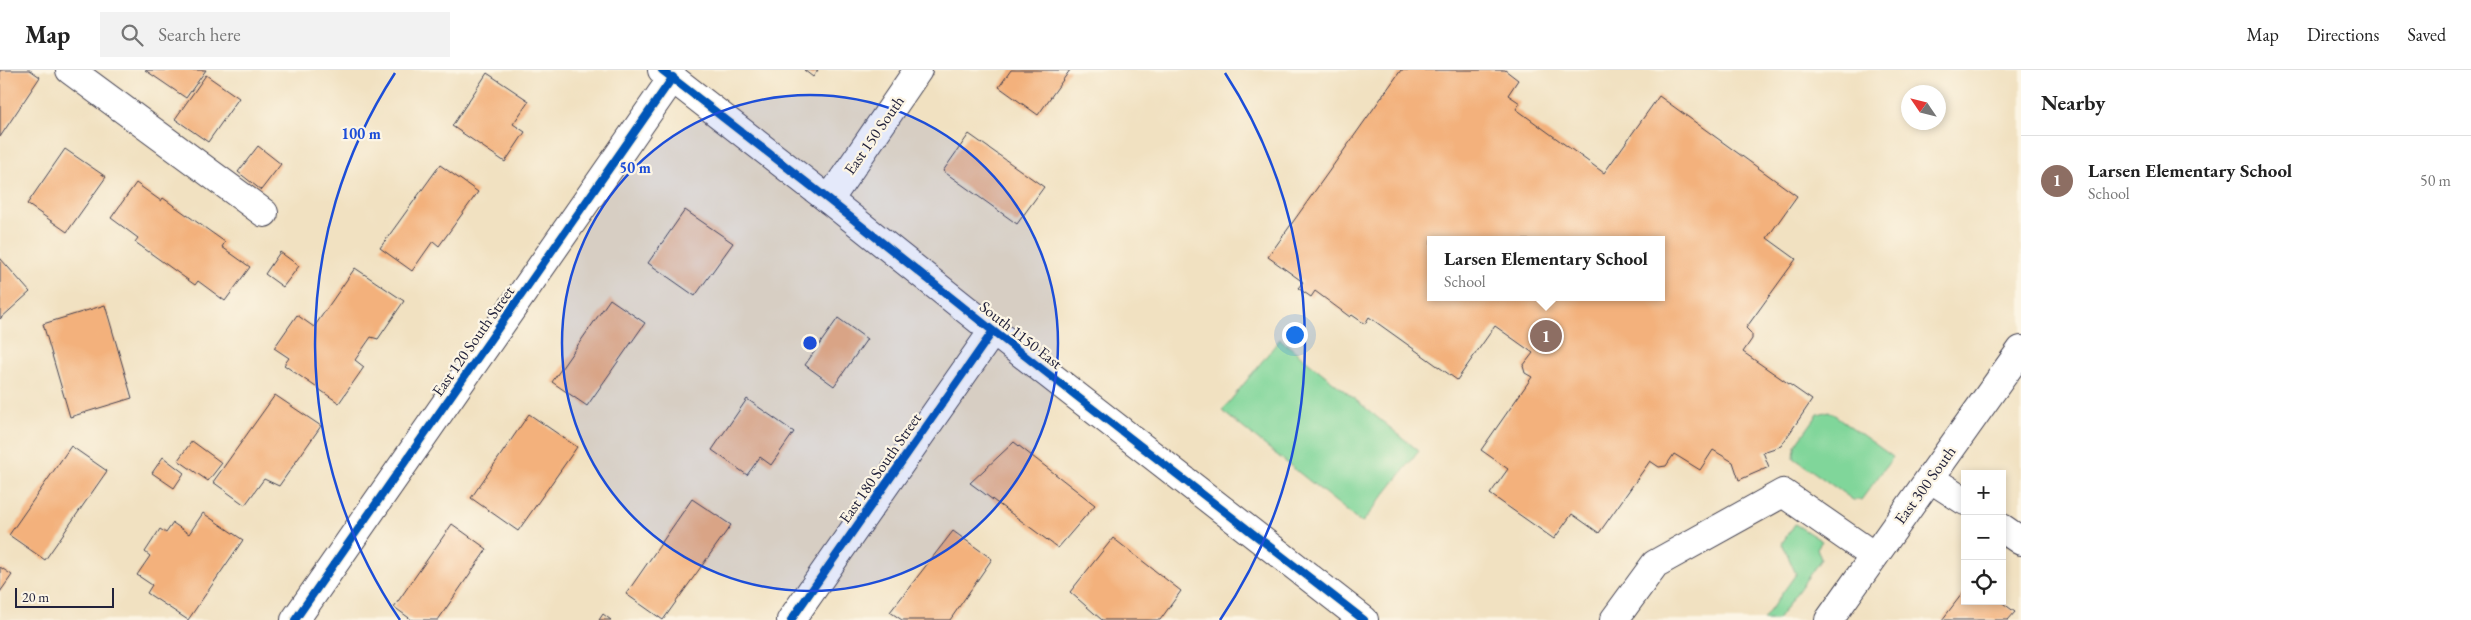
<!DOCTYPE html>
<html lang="en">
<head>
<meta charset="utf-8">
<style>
	:root { --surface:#fff; --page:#f2f2f2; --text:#222; --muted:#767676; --line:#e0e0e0; --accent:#db2777 }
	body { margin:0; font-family:"EB Garamond",serif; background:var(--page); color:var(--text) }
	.controls { position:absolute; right:15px; bottom:15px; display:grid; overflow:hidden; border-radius:0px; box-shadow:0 2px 8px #0003 }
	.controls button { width:45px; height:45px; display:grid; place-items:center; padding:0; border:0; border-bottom:1px solid var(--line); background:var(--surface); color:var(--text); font:25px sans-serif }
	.compass { position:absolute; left:1901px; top:15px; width:45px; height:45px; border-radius:50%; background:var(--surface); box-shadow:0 2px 8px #0003; rotate:305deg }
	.scale { position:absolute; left:15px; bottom:12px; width:99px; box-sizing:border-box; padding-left:5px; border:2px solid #22223b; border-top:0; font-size:14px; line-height:18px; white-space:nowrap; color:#22223b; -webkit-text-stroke:4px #fcf5e5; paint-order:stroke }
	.you { position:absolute; left:1294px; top:264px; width:18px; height:18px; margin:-12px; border:4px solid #fff; border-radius:50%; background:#1a73e8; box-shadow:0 0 0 8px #1a73e833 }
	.badge { display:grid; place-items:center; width:32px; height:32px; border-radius:50%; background:var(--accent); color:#fff; font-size:16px; font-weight:700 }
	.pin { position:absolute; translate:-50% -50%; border:2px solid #fff; box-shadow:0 1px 5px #0006 }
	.popup { position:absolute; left:1427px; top:166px; width:238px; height:65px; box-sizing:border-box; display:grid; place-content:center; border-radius:0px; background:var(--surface); filter:drop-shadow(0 1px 4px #0005); font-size:16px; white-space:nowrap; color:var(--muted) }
	.popup b { font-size:19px; color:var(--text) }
	.popup::after { content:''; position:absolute; left:50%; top:100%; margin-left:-10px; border:10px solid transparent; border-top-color:var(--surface) }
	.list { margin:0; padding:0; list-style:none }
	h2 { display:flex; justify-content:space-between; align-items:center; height:65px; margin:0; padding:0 20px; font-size:21px }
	h2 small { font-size:16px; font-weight:400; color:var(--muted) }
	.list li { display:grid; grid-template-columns:32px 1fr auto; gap:15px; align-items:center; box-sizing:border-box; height:90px; padding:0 20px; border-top:1px solid var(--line) }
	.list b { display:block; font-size:19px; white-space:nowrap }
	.list p { margin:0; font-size:16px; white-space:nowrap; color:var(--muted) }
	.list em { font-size:16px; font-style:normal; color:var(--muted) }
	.icon { flex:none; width:28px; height:28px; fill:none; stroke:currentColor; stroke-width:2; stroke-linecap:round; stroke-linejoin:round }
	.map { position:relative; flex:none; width:2021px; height:550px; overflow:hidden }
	header { display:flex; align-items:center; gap:30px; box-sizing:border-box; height:70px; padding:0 25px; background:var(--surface); border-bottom:1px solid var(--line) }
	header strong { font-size:24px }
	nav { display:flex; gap:28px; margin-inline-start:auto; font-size:18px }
	.search { width:350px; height:45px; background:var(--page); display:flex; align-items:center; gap:12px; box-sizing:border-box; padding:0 18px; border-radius:0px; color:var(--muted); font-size:19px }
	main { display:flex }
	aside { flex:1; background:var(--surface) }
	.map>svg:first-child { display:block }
	.green { fill:#80d69a; stroke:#517c6a }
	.building { fill:#f3b17c; fill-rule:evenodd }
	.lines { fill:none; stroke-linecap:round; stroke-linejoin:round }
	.minor-casing { stroke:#413f4f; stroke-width:30 }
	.minor { stroke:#fff; stroke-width:28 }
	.cycleway-casing { stroke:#fcf5e5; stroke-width:11 }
	.cycleway { stroke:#0057b8; stroke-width:8 }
	.ring { fill:none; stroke:#1d4ed8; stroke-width:2.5 }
	.labels { text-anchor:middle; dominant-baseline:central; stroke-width:4.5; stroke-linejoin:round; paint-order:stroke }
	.street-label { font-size:16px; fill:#22223b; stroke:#fcf5e5 }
	.centre { fill:#1d4ed8; stroke:#fcf5e5; stroke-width:2.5 }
	.ring-label { font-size:15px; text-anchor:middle; font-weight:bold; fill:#1d4ed8; stroke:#fcf5e5; stroke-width:4.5; stroke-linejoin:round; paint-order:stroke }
</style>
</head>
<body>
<header>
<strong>Map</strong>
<div class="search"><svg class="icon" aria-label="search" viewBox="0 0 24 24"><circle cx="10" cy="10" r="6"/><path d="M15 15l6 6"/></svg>Search here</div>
<nav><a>Map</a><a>Directions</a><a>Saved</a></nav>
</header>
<main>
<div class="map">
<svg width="2021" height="550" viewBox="0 0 2021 550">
	<rect width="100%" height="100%" fill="#fcf5e5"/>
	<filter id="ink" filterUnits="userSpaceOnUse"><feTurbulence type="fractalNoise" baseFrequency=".02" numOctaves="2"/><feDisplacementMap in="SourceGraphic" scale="10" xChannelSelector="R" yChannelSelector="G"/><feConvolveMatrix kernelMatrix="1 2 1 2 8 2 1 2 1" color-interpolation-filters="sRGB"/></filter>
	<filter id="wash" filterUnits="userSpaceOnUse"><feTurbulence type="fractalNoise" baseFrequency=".0096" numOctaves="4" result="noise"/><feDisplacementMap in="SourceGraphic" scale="20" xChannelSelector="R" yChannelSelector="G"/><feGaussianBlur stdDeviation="1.12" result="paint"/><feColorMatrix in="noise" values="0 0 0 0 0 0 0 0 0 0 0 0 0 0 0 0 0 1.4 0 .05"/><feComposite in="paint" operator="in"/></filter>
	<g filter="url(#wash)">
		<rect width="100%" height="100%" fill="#f1e1c1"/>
		<!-- green -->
		<g class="green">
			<path d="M 1280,269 L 1419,381 L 1362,453 L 1222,341 Z"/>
			<path d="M 1829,341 L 1893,387 L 1861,430 L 1853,430 L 1794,388 L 1795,376 L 1818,344 Z"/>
			<path d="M 1795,454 L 1822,471 L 1817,478 L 1821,489 L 1777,550 L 1763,550 L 1796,504 L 1782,473 Z"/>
		</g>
		<g id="blocks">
			<!-- building -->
			<g class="building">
				<path d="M 0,0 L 30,0 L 40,7 L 0,67 Z"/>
				<path d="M 145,0 L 206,0 L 186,28 Z"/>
				<path d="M 804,0 L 818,0 L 813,7 Z"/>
				<path d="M 1011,0 L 1070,0 L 1038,45 L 999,17 Z"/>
				<path d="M 1401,0 L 1505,0 L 1518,10 L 1508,25 L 1520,33 L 1516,39 L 1604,103 L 1659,26 L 1797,126 L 1767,168 L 1796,189 L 1746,258 L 1752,264 L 1752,269 L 1743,282 L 1812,330 L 1781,376 L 1763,382 L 1769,397 L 1739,410 L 1733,392 L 1713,380 L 1700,400 L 1674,384 L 1666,396 L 1659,397 L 1650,391 L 1599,463 L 1572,444 L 1554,469 L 1490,424 L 1508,399 L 1481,380 L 1532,307 L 1525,303 L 1523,296 L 1533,283 L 1495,256 L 1457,310 L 1369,247 L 1365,254 L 1352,245 L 1350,247 L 1315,221 L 1311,227 L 1298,218 L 1303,212 L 1268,187 ZM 1431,170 L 1661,170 L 1661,227 L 1431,227 Z"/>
				<path d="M 487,3 L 529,31 L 513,54 L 525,62 L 505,92 L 452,56 Z"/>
				<path d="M 206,5 L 239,28 L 208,72 L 175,49 Z"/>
				<path d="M 969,64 L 1044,117 L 1017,154 L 943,101 Z"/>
				<path d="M 258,76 L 281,94 L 261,120 L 238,102 Z"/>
				<path d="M 65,79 L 106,107 L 67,162 L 27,134 Z"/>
				<path d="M 440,95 L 478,122 L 439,176 L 433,171 L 412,201 L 380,178 Z"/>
				<path d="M 136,113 L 161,131 L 163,128 L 225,172 L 222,177 L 250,197 L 225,231 L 198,211 L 195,215 L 135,172 L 138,168 L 111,148 Z"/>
				<path d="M 685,140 L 733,173 L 695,226 L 648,193 Z"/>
				<path d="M 280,182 L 299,196 L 283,217 L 265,204 Z"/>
				<path d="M 0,188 L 30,222 L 0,249 Z"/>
				<path d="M 355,198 L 404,231 L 378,269 L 371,267 L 355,290 L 364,297 L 339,333 L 284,295 L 289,288 L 274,278 L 297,245 L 314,257 Z"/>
				<path d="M 610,229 L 645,253 L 587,336 L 552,312 Z"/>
				<path d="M 105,235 L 132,328 L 70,347 L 43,254 Z"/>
				<path d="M 838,248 L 867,269 L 834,316 L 805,295 Z"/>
				<path d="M 275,325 L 321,356 L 279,416 L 264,409 L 245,435 L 213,412 Z"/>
				<path d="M 747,329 L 794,362 L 771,395 L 760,387 L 747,405 L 712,380 Z"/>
				<path d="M 529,344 L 577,377 L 518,461 L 471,428 Z"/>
				<path d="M 192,371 L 222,393 L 208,411 L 178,390 Z"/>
				<path d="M 1014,372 L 1095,435 L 1058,478 L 970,413 Z"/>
				<path d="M 71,376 L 107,401 L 45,490 L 9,465 Z"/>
				<path d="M 163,387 L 184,403 L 174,418 L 152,403 Z"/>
				<path d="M 692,429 L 731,455 L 663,550 L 626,524 Z"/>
				<path d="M 203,443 L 243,470 L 188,550 L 147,523 L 152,515 L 137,505 L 150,486 L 145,482 L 160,459 L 166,463 L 173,453 L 189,464 Z"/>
				<path d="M 452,454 L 487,479 L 438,550 L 412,550 L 394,537 Z"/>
				<path d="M 953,461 L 992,489 L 950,550 L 902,550 L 890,542 Z"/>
				<path d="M 1113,468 L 1181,521 L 1160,550 L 1102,550 L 1070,522 Z"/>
				<path d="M 0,497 L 12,505 L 0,522 Z"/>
				<path d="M 1965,520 L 1965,531 L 2000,531 L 2015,542 L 2008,550 L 1942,550 Z"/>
				<path d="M 603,544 L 611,550 L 599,550 Z"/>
			</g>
		</g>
	</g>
	<g filter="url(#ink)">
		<use href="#blocks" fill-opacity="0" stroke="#413f4f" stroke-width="1"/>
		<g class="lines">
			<defs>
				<g id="minor">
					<path d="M 70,0 L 264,143"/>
					<path d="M 662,0 L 829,130 L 993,261 L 1364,550"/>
					<path d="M 829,130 L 918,0"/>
					<path d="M 1931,409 L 1965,431"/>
					<path d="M 2002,458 L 2021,471"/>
					<path d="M 295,550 L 673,7"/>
					<path d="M 791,550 L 993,261"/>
					<path d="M 1614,550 L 1655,494 L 1783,423 L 1874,486"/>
					<path d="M 1829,550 L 2021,280"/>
				</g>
			</defs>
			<!-- minor casing -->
			<use href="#minor" class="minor-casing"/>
			<!-- minor -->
			<use href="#minor" class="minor"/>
			<defs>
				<g id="cycleway">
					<path d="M 662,0 L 829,130 L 993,261 L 1364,550"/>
					<path d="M 295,550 L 673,7"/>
					<path d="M 791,550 L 993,261"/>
				</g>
			</defs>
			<!-- cycleway casing -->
			<use href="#cycleway" class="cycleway-casing"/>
			<!-- cycleway -->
			<use href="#cycleway" class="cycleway"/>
		</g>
	</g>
	<!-- distance rings -->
	<circle cx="810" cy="273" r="248" fill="#1d4ed8" fill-opacity=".12"/>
	<g class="ring">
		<circle cx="810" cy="273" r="248"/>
		<path d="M400 550A495 495 0 0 1 395 3M1225 3A495 495 0 0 1 1220 550"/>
	</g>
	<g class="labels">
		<!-- street labels -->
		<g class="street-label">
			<text transform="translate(874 65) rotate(-55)">East 150 South</text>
			<text transform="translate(1021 265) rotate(38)">South 1150 East</text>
			<text transform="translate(473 271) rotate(-55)">East 120 South Street</text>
			<text transform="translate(880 398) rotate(-55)">East 180 South Street</text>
			<text transform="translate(1925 415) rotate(-54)">East 300 South</text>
		</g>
	</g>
	<circle cx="810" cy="273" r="8" class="centre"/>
	<g class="ring-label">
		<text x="361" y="69">100 m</text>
		<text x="635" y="103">50 m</text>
	</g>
</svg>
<div class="controls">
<button>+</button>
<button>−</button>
<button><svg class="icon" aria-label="locate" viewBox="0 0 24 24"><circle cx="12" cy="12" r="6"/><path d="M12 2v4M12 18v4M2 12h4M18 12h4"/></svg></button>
</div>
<svg class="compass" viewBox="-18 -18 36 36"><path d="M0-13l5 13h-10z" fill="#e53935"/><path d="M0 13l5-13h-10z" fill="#767676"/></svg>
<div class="scale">20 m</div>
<div class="you"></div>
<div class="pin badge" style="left:1546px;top:266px;background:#8d6e63">1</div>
<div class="popup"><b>Larsen Elementary School</b>School</div>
</div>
<aside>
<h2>Nearby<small></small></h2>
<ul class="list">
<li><span class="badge" style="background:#8d6e63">1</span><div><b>Larsen Elementary School</b><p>School</p></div><em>50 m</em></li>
</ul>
</aside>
</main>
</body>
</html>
